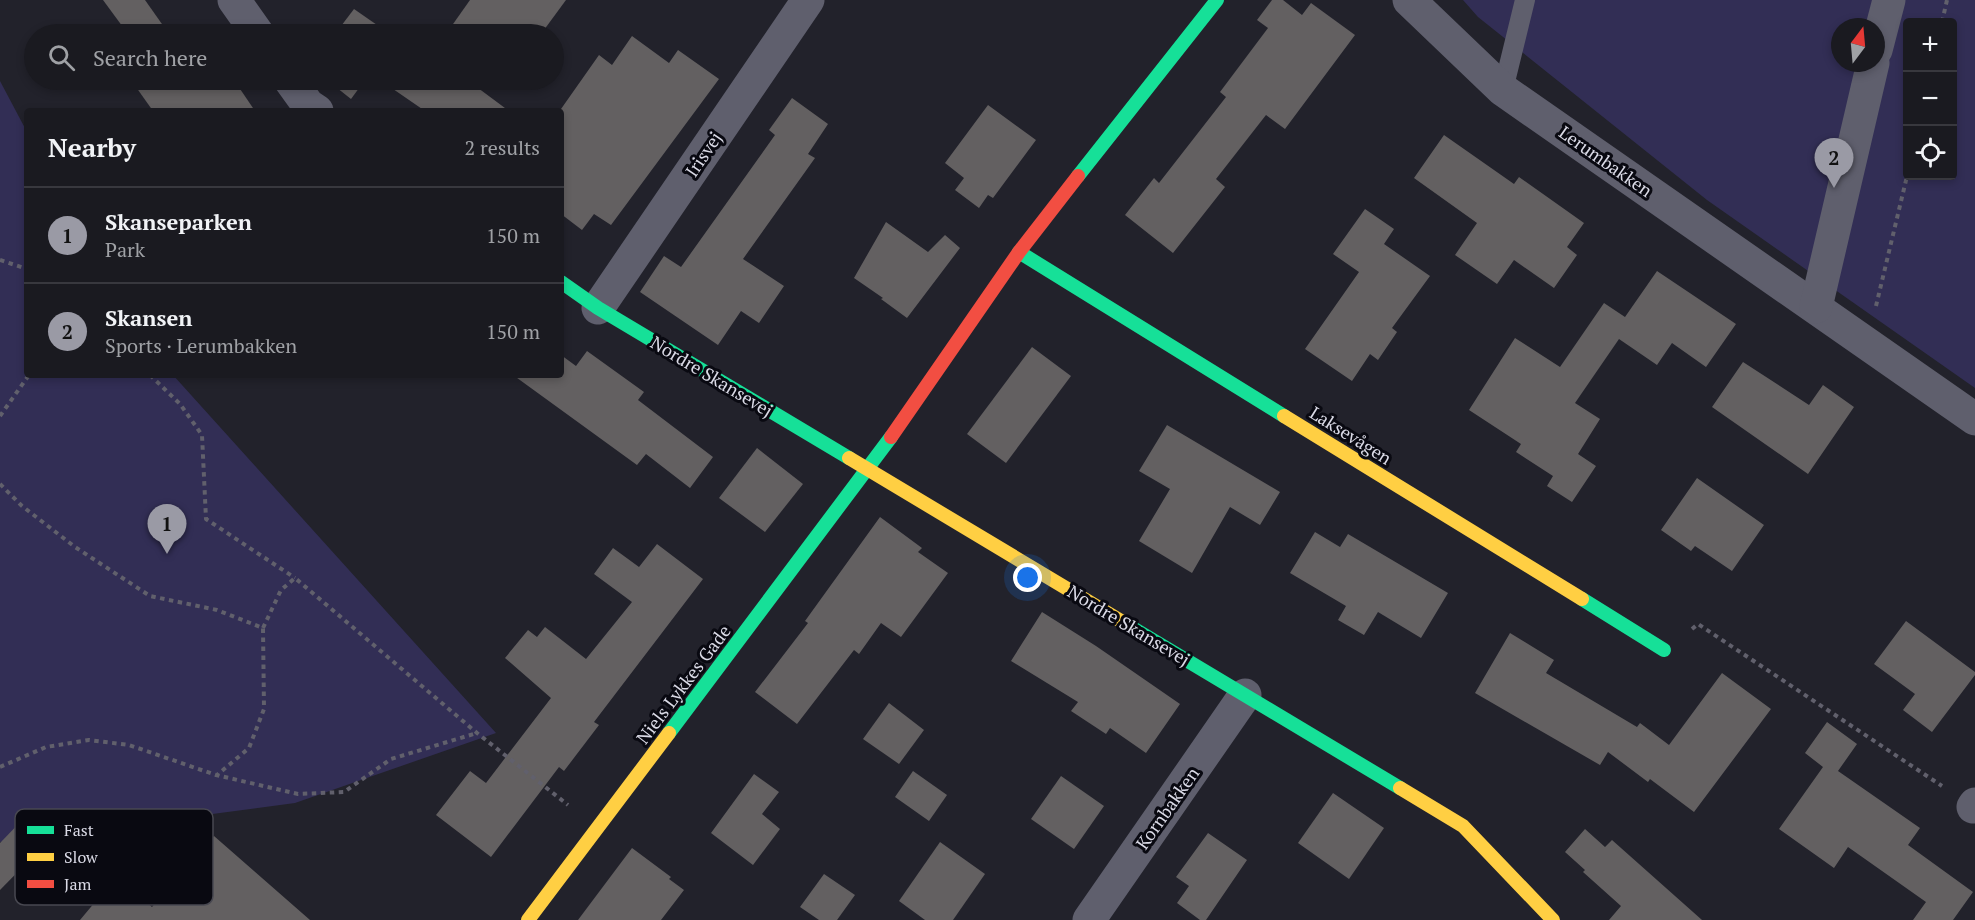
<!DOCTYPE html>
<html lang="en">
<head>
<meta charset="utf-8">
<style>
	:root { --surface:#1a1a20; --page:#232329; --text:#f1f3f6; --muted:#9fa1a5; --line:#38383e; --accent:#9a9aa5 }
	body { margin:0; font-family:"PT Serif",serif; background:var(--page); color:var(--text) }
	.controls { position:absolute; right:18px; top:18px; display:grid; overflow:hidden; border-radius:6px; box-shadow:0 3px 9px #0003 }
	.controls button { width:54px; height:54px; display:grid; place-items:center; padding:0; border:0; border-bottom:2px solid var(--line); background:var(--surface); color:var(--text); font:30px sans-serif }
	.compass { position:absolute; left:1831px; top:18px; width:54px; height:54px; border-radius:50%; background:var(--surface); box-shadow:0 3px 9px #0003; rotate:16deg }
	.you { position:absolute; left:1028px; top:578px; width:21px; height:21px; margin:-15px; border:4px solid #fff; border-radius:50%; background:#1a73e8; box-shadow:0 0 0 9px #1a73e833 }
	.badge { display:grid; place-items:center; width:39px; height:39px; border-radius:50%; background:var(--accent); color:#111; font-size:20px; font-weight:700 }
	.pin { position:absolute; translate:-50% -50px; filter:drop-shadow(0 2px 3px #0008) }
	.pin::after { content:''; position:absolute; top:32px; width:21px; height:18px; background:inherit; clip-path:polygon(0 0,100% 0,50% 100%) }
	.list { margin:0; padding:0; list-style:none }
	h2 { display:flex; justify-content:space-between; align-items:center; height:78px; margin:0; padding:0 24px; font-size:26px }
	h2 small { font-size:20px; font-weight:400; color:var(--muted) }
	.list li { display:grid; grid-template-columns:39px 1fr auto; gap:18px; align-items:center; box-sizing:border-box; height:96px; padding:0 24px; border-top:2px solid var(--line) }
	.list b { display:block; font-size:22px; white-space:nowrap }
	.list p { margin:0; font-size:20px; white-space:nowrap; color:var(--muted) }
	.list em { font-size:20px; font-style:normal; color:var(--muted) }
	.icon { flex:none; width:33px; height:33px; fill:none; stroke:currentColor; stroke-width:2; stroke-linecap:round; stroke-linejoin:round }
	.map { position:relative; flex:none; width:1975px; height:920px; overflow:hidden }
	.search { position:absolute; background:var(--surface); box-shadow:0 3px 9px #0003; left:24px; top:24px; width:540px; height:66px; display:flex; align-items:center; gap:15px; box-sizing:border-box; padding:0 21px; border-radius:33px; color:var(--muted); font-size:22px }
	.panel { position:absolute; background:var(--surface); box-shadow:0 3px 9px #0003; left:24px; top:108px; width:540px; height:270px; border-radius:6px }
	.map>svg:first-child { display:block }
	.green { fill:#322e55; fill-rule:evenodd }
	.building { fill:#636061 }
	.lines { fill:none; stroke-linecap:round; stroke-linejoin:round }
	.path { stroke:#61606c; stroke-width:4; stroke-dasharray:4.5 4.5; stroke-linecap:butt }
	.lane { stroke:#5f5f6d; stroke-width:20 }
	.street { stroke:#5f5f6d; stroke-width:33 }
	.fast { stroke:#16e098; stroke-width:14 }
	.slow { stroke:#ffcf43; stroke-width:14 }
	.jam { stroke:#f24e42; stroke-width:14 }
	.labels { text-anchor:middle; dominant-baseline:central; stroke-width:6; stroke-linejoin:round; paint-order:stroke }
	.street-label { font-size:18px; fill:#dadae6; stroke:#090911 }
	.key { fill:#090911; stroke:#484851; stroke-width:1.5 }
	.key-label { font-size:16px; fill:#dadae6 }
</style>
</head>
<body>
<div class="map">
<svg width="1975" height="920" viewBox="0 0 1975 920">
	<rect width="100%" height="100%" fill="#22222b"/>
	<!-- green -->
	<g class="green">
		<path d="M 1463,0 L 1975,0 L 1975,388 L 1707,200 L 1478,17 ZM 1908,22 L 1952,22 L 1952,176 L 1908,176 ZM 1840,27 L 1876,27 L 1876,63 L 1840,63 Z"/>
		<path d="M 0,81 L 27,132 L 27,375 L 173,375 L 496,733 L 295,803 L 0,842 Z"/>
	</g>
	<!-- building -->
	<g class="building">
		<path d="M 103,0 L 145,0 L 169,34 L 128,34 Z"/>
		<path d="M 470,0 L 566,0 L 541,34 L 446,34 Z"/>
		<path d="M 1272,0 L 1283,0 L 1302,15 L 1311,3 L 1355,35 L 1285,129 L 1266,115 L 1216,179 L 1225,187 L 1173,253 L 1125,215 L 1154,178 L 1159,183 L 1226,97 L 1220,92 L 1268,28 L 1257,20 Z"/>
		<path d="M 354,9 L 390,34 L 335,34 Z"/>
		<path d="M 632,36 L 669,63 L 678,50 L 719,79 L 611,225 L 594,214 L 582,230 L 561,214 L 561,109 L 599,55 L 612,65 Z"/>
		<path d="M 131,80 L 234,80 L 255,111 L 153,111 Z"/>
		<path d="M 327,80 L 365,80 L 351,99 Z"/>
		<path d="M 380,80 L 478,80 L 474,85 L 509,111 L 425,111 Z"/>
		<path d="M 792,98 L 828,124 L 808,154 L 815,158 L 743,259 L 784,286 L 759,323 L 741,311 L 718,345 L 640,292 L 664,256 L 681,267 L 775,135 L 769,130 Z"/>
		<path d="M 988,105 L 1036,140 L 993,198 L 988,195 L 979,208 L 955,190 L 964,178 L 945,163 Z"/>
		<path d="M 1444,135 L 1514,184 L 1519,177 L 1584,223 L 1567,247 L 1577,255 L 1554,288 L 1514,260 L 1497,284 L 1455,255 L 1477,223 L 1414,178 Z"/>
		<path d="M 1365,209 L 1394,229 L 1384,244 L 1430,276 L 1392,328 L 1397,332 L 1378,360 L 1370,354 L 1352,381 L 1305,349 L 1359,272 L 1333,254 Z"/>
		<path d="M 886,222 L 928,252 L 945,235 L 960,248 L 907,318 L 881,299 L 883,298 L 854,278 Z"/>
		<path d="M 1657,271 L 1736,324 L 1706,367 L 1672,343 L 1657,365 L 1619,339 L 1575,403 L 1600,419 L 1578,454 L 1596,466 L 1572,502 L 1547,486 L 1553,476 L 1516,452 L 1521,444 L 1469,410 L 1515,338 L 1560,367 L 1604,303 L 1625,317 Z"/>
		<path d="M 1032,347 L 1071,376 L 1006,463 L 967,434 Z"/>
		<path d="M 587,351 L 644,392 L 638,400 L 713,457 L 690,488 L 646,454 L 637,465 L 513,375 L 561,375 L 561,355 L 576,366 Z"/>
		<path d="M 1743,362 L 1809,405 L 1823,385 L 1854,407 L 1808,474 L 1712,407 Z"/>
		<path d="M 1167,425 L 1280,492 L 1260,525 L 1230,507 L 1192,573 L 1139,541 L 1170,489 L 1139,471 Z"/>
		<path d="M 757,448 L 803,484 L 765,532 L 719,498 Z"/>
		<path d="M 1697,478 L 1764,525 L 1732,571 L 1695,546 L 1691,551 L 1661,530 Z"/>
		<path d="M 880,517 L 922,548 L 918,552 L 948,573 L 901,637 L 881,623 L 859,654 L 854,650 L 797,724 L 755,692 L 808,623 L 805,621 Z"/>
		<path d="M 1315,532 L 1340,547 L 1348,534 L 1448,593 L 1421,638 L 1378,612 L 1364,635 L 1338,620 L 1346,606 L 1290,573 Z"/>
		<path d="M 657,544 L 703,579 L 594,722 L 599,725 L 564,771 L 559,767 L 491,857 L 436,815 L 470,771 L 486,783 L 551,698 L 505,658 L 528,630 L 537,637 L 545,627 L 586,659 L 632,602 L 594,574 L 613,548 L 639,567 Z"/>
		<path d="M 1042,612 L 1096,646 L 1180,704 L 1146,753 L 1110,728 L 1106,734 L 1071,711 L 1078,702 L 1011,661 Z"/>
		<path d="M 1906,621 L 1975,672 L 1975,675 L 1932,732 L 1903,710 L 1915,694 L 1874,664 Z"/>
		<path d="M 1510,633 L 1554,660 L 1546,673 L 1637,727 L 1640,723 L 1669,745 L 1722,673 L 1771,709 L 1694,812 L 1650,779 L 1648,782 L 1608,752 L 1600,765 L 1475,693 Z"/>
		<path d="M 889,703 L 924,730 L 899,764 L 863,739 Z"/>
		<path d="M 1827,722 L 1857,744 L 1838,771 L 1920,828 L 1908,845 L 1973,892 L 1953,920 L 1913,920 L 1926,902 L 1848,847 L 1834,868 L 1779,829 L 1823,767 L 1805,753 Z"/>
		<path d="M 913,771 L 947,795 L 929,821 L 895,797 Z"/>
		<path d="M 754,774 L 779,792 L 762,814 L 780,829 L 753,865 L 711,833 Z"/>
		<path d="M 1061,776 L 1104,806 L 1074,849 L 1031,819 Z"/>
		<path d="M 1333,793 L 1384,828 L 1349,879 L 1298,843 Z"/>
		<path d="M 28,814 L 52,837 L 0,890 L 0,843 Z"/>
		<path d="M 1585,829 L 1605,847 L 1612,840 L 1702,920 L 1609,920 L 1621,906 L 1583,872 L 1585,870 L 1565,852 Z"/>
		<path d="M 1208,833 L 1247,860 L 1206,920 L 1200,920 L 1177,903 L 1189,886 L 1176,877 Z"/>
		<path d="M 214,836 L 310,920 L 80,920 L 116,877 L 152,907 Z"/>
		<path d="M 940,842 L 985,874 L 953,920 L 925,920 L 899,901 Z"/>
		<path d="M 632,848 L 671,877 L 669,879 L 684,890 L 661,920 L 578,920 Z"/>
		<path d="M 824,874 L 855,895 L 837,920 L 819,920 L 800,907 Z"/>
	</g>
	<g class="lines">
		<!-- path -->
		<g class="path">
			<path d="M 1942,22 L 1947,0"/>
			<path d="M 0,260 L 27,269"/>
			<path d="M 1876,306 L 1908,172"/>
			<path d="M 150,375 L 180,404 L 202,435 L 206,519 L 295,578"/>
			<path d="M 0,416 L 29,375"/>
			<path d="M 0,484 L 22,506 L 75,547 L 150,596 L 217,610 L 263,628 L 264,709 L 249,748 L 217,775"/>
			<path d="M 263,628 L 281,590 L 295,578 L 477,733 L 568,805"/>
			<path d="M 1692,629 L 1698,624 L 1942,786"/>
			<path d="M 0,767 L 46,747 L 89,740 L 129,745 L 216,775 L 298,794 L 344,792 L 391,759 L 477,733"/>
		</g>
		<!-- lane -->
		<path class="lane" d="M 1503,90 L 1525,0"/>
		<!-- street -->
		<g class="street">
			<path d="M 234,0 L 258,34"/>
			<path d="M 1409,0 L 1503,90 L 1975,419"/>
			<path d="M 1876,50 L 1889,0"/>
			<path d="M 290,80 L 308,105 L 317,111"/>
			<path d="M 1816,307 L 1873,63"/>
			<path d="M 598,308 L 808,0"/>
			<path d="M 1973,807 L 1975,804"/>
			<path d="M 1089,920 L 1245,695"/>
		</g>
		<!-- fast -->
		<g class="fast">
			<path d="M 1078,176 L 1217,0"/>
			<path d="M 1019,252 L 1284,416"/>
			<path d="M 561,282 L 598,308 L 849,458"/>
			<path d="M 1582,599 L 1664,650"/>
			<path d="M 1126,624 L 1400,788"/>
			<path d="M 669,733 L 891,437"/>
		</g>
		<!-- slow -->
		<g class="slow">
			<path d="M 1284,416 L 1582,599"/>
			<path d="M 849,458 L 1126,624"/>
			<path d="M 1400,788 L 1463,826 L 1553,920"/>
			<path d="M 528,920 L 669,733"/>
		</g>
		<!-- jam -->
		<path class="jam" d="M 891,437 L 1019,252 L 1078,176"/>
	</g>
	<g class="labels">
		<!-- street labels -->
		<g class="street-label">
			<text transform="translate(703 154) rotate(-56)">Irisvej</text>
			<text transform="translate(1606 161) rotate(35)">Lerumbakken</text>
			<text transform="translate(712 376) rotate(31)">Nordre Skansevej</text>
			<text transform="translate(1351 435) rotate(32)">Laksevågen</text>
			<text transform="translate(1129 625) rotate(31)">Nordre Skansevej</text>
			<text transform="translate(683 684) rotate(-53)">Niels Lykkes Gade</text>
			<text transform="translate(1167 808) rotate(-55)">Kornbakken</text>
		</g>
	</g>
	<!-- legend -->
	<rect x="15" y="809" width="198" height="96" rx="9" class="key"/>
	<rect x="27" y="826" width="27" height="8" fill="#16e098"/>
	<rect x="27" y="853" width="27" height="8" fill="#ffcf43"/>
	<rect x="27" y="880" width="27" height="8" fill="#f24e42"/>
	<g class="key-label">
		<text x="64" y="836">Fast</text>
		<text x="64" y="863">Slow</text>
		<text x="64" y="890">Jam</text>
	</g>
</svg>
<div class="controls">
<button>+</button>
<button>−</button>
<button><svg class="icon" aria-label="locate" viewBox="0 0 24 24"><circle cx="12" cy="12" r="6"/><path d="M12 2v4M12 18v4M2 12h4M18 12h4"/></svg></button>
</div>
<svg class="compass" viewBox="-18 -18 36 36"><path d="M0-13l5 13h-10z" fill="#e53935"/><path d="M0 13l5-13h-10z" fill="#9fa1a5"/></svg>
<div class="you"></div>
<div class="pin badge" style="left:167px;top:554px">1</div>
<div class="pin badge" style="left:1834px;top:188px">2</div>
<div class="search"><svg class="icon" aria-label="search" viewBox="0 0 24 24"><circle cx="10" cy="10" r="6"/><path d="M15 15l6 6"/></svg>Search here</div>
<section class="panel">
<h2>Nearby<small>2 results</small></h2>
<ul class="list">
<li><span class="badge">1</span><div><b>Skanseparken</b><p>Park</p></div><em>150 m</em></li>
<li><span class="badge">2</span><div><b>Skansen</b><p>Sports · Lerumbakken</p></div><em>150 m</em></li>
</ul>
</section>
</div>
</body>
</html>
